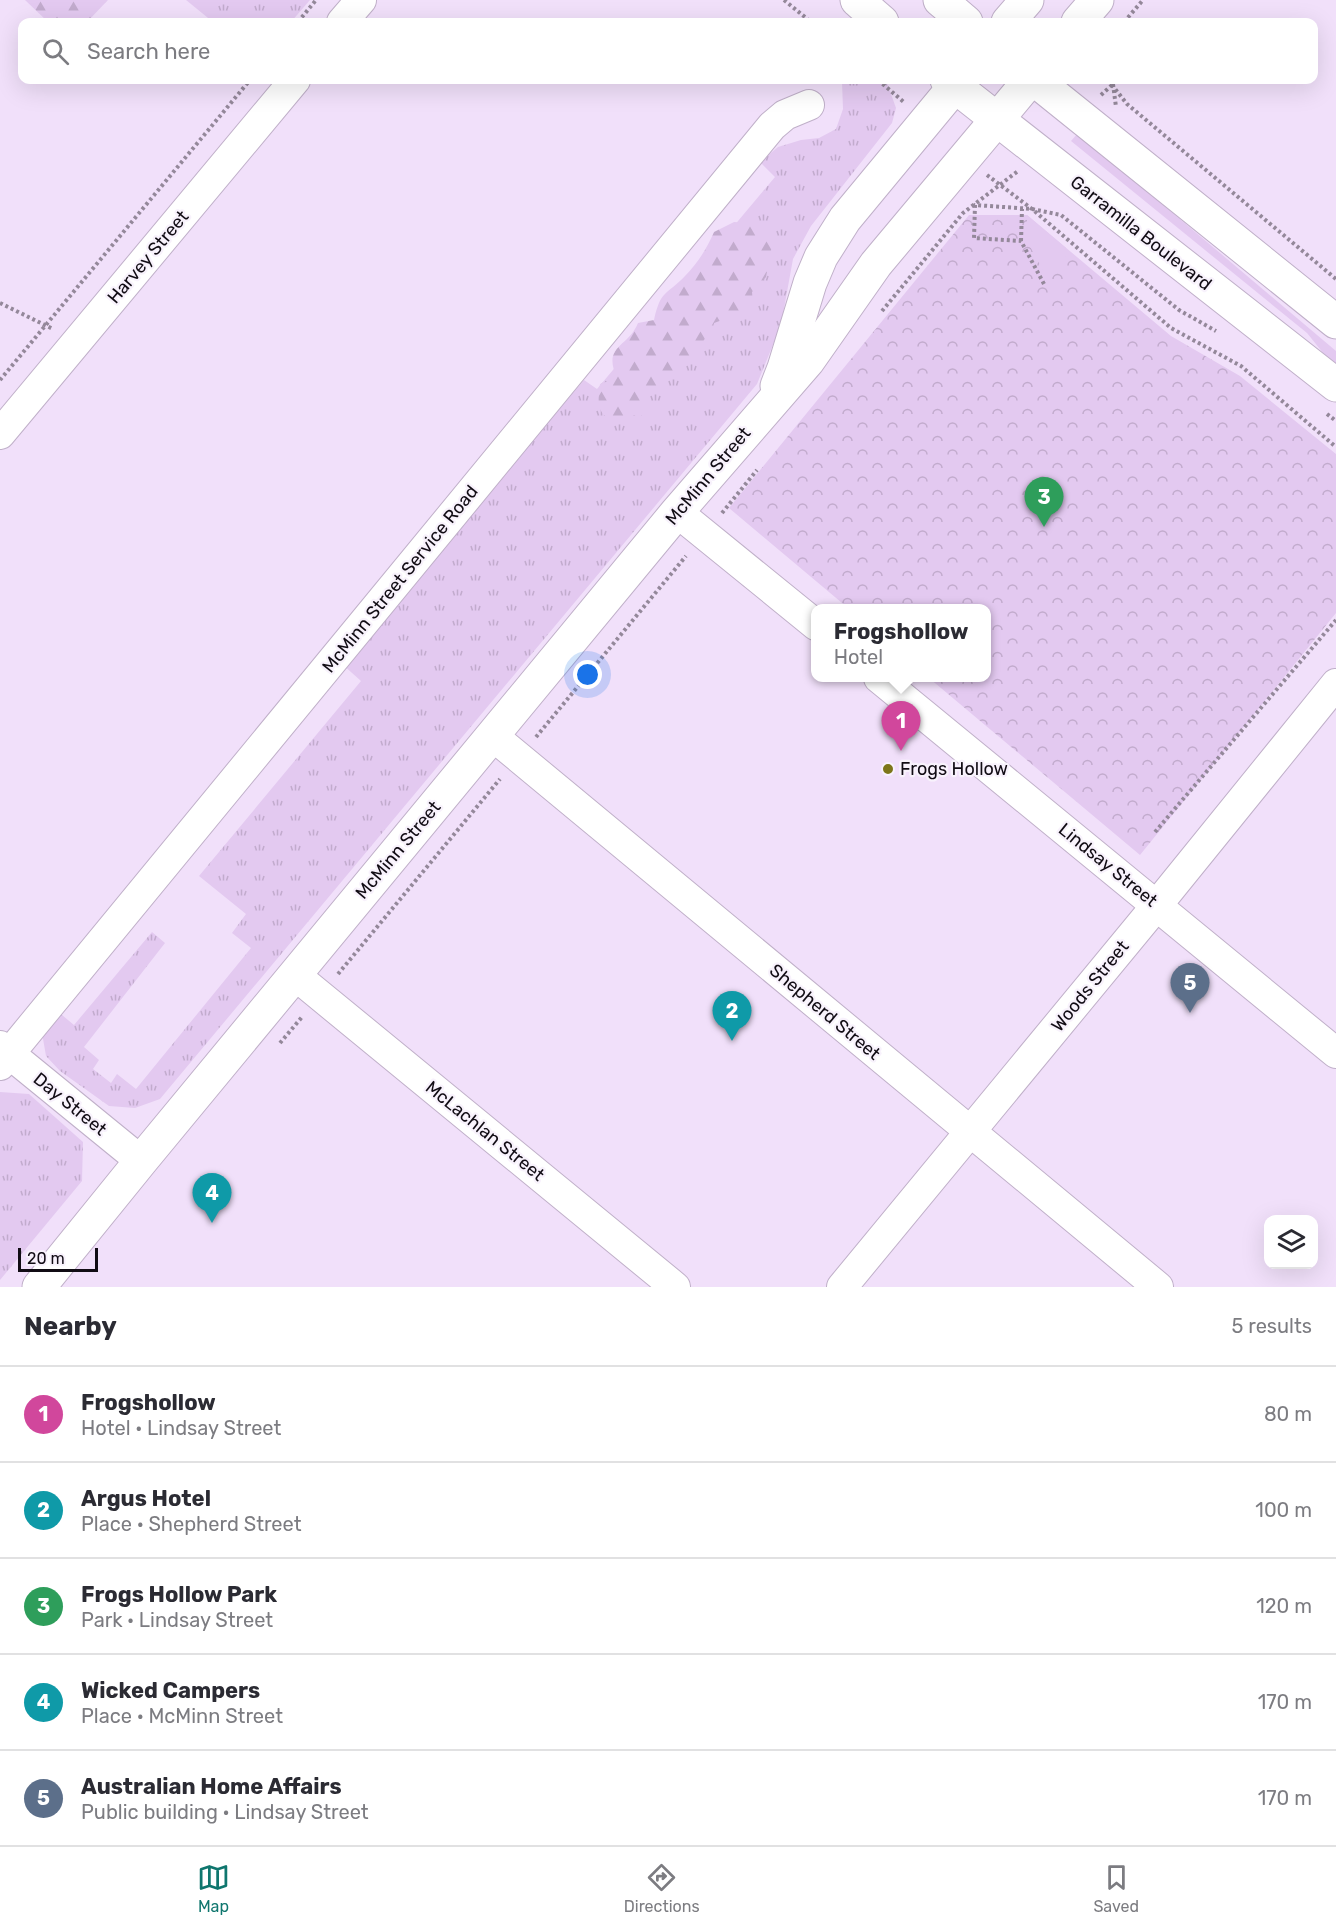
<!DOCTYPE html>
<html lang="en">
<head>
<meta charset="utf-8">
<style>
	:root { --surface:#fff; --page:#f2f2f3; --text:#2b2b33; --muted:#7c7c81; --line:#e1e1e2; --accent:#0f766e }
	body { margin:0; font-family:Rubik,sans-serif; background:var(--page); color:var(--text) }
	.controls { position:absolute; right:18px; bottom:18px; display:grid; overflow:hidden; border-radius:12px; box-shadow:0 6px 24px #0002 }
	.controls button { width:54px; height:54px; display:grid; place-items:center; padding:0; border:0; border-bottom:2px solid var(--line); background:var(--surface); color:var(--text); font:30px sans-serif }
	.scale { position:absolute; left:18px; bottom:15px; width:80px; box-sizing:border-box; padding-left:6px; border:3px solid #110c14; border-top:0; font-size:16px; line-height:21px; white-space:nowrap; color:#110c14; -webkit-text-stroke:4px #f8f2fc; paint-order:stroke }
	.you { position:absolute; left:588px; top:675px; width:21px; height:21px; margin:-15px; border:4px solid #fff; border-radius:50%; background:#1a73e8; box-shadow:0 0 0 9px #1a73e833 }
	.badge { display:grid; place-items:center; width:39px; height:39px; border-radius:50%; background:var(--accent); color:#fff; font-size:20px; font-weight:700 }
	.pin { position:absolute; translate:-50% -50px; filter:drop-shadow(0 2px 3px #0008) }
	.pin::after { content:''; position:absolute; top:32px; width:21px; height:18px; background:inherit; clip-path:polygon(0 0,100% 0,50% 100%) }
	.popup { position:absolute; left:811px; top:604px; width:180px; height:78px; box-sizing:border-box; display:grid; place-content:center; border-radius:12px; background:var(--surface); filter:drop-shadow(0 2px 4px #0005); font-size:20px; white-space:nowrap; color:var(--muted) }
	.popup b { font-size:22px; color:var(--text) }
	.popup::after { content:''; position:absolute; left:50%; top:100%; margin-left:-12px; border:12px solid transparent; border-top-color:var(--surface) }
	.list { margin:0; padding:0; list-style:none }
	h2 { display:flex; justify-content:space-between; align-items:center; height:78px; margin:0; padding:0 24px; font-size:26px }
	h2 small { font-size:20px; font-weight:400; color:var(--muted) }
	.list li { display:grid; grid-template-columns:39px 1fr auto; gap:18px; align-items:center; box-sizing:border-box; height:96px; padding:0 24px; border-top:2px solid var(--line) }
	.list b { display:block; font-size:22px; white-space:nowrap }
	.list p { margin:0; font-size:20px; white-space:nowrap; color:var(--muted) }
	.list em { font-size:20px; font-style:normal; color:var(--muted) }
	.icon { flex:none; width:33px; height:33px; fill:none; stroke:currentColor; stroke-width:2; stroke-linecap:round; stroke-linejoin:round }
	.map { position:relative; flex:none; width:1336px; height:1287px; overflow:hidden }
	.search { position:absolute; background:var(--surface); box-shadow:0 6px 24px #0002; left:18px; right:18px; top:18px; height:66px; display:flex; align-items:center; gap:15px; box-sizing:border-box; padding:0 21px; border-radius:12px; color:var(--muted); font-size:22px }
	.sheet { height:558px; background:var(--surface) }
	nav { display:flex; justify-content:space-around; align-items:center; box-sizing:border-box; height:84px; border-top:2px solid var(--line); background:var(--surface); font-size:16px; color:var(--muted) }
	nav a { display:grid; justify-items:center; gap:3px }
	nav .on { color:var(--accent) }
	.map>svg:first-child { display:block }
	.grass { fill:url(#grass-tufts) }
	.forest { fill:url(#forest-firs) }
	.park { fill:url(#park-crowns) }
	.garden { fill:#e3c9f0 }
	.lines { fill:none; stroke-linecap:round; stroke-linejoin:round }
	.street-casing { stroke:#c0b0c9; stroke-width:32 }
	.secondary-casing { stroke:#c0b0c9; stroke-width:35 }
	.path { stroke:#94889a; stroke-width:4; stroke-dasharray:3 3; stroke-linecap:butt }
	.street { stroke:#fff; stroke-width:30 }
	.secondary { stroke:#fff; stroke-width:33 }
	.poi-dot { fill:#7d7619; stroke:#f8f2fc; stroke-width:2 }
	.labels { text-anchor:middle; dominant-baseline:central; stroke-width:4.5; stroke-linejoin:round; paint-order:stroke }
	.street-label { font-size:18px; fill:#110c14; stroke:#f8f2fc }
	.poi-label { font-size:18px; fill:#110c14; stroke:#f8f2fc; text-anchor:start }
</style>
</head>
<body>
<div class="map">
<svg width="1336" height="1287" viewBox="0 0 1336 1287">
	<defs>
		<pattern id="grass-tufts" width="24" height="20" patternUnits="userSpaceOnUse" patternTransform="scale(1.5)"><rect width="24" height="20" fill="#e3c9f0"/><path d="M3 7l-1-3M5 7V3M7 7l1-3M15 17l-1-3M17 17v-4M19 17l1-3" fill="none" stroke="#c2abcd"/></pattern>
		<pattern id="forest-firs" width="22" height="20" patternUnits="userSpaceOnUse" patternTransform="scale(1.5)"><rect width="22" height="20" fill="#e3c9f0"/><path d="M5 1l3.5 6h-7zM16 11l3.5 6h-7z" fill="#c2abcd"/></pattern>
		<pattern id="park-crowns" width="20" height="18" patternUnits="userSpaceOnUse" patternTransform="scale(1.5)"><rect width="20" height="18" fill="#e3c9f0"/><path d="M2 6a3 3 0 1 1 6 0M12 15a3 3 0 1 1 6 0" fill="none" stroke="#c2abcd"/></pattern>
	</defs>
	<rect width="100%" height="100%" fill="#f1e0fa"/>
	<!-- grass -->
	<g class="grass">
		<path d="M 186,0 L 310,0 L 291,22 L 213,22 Z"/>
		<path d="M 844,80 L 886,80 L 896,108 L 892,123 L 811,226 L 793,259 L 781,325 L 757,384 L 160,1099 L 135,1108 L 109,1106 L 60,1071 L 46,1056 L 42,1033 L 56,1010 L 74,1025 L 152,932 L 165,943 L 84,1047 L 99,1060 L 93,1069 L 111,1083 L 117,1074 L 136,1089 L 251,948 L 232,933 L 246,914 L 199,876 L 361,681 L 342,664 L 584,380 L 597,389 L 775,177 L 760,162 L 778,147 L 801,140 L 819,138 L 836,129 L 843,109 L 842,82 Z"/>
		<path d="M 0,1092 L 29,1094 L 83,1142 L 82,1181 L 0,1280 Z"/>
	</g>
	<!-- forest -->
	<g class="forest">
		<path d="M 25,0 L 108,0 L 87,22 L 48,22 Z"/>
		<path d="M 734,222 L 748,223 L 772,246 L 766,277 L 752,292 L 753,304 L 747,311 L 714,323 L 694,357 L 685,362 L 676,372 L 663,377 L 655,391 L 646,394 L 648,408 L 640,417 L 630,414 L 623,422 C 597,418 597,407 600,384 L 617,378 C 602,345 628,348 638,323 L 654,320 C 661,289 666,296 685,276 C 698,263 707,248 714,232 Z"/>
	</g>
	<!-- park -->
	<path class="park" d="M 969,215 L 1027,215 L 1171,336 L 1240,376 L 1336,454 L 1336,613 L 1140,855 L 929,678 L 986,678 L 986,608 L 848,608 L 729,508 Z"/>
	<!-- garden -->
	<g class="garden">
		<path d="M 1078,133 L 1336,351 L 1336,369 L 1307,333 L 1071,141 Z"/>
		<path d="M 1027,215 L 1066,248 L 1065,261 L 1049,281 L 1027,241 Z"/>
	</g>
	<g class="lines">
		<defs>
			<g id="street">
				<path d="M 342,22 L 361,0"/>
				<path d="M 0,434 L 295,80"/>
				<path d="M 677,512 L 816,625"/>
				<path d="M 879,678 L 1336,1053"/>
				<path d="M 493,736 L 1158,1287"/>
				<path d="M 295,975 L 675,1287"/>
				<path d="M 0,1046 L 141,1161"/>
				<path d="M 0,1065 L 772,126 L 785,115 L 809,105"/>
				<path d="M 842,1287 L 1157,905 L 1336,684"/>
			</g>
			<g id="secondary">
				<path d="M 857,0 L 882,22"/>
				<path d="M 940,0 L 966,22"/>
				<path d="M 1008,22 L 1027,0"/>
				<path d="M 1078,22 L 1097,0"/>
				<path d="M 947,80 L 1336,385"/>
				<path d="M 1035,80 L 1336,322"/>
				<path d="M 777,386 L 784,368 L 810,283 L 821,257 L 845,219 L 960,80"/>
				<path d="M 39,1287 L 141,1161 L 677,512 L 808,361 L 876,264 L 1030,80"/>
			</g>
		</defs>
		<!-- street casing -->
		<use href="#street" class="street-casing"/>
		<!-- secondary casing -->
		<use href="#secondary" class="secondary-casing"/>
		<!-- path -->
		<g class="path">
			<path d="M 784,0 L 811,22"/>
			<path d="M 298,22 L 316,0"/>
			<path d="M 1124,22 L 1143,0"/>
			<path d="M 878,80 L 905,103"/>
			<path d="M 1108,80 L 1127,104 L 1336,279"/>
			<path d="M 1113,84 L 1116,107"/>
			<path d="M 1101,95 L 1113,84 L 1113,80"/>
			<path d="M 987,175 L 1032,209 L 1171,328 L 1241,366 L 1336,447"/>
			<path d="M 1021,241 L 1022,209"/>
			<path d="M 1044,284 L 1021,241 L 974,238 L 975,205 L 1032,209 L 1061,215 L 1179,310 L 1216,331"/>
			<path d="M 0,303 L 53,329"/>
			<path d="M 882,311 L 963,213 L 1018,171"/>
			<path d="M 0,380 L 250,80"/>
			<path d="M 1327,414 L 1336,421"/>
			<path d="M 722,513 L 757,470"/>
			<path d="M 536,737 L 686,556"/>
			<path d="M 1155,832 L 1336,620"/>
			<path d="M 338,974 L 500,779"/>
			<path d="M 280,1043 L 302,1017"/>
		</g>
		<!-- street -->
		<use href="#street" class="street"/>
		<!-- secondary -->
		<use href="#secondary" class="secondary"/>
	</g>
	<!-- markers -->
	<circle class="poi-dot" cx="888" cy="769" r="6"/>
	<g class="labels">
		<!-- street labels -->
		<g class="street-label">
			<text transform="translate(1141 233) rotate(38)">Garramilla Boulevard</text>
			<text transform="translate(148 257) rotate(-50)">Harvey Street</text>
			<text transform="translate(708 476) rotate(-50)">McMinn Street</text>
			<text transform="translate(400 579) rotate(-51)">McMinn Street Service Road</text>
			<text transform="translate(398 850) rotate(-50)">McMinn Street</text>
			<text transform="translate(1108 865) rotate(39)">Lindsay Street</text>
			<text transform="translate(1090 986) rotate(-51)">Woods Street</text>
			<text transform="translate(825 1012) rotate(40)">Shepherd Street</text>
			<text transform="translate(70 1104) rotate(39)">Day Street</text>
			<text transform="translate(485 1131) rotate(39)">McLachlan Street</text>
		</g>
		<!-- poi labels -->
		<g class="poi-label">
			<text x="900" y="769">Frogs Hollow</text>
		</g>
	</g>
</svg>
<div class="controls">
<button><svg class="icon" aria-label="layers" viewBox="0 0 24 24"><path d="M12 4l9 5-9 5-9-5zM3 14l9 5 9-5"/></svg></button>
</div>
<div class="scale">20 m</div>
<div class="you"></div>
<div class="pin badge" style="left:901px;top:751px;background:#d1479c">1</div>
<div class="popup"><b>Frogshollow</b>Hotel</div>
<div class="pin badge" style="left:732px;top:1041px;background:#0f9aa8">2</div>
<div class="pin badge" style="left:1044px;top:527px;background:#2e9e5b">3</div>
<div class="pin badge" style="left:212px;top:1223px;background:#0f9aa8">4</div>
<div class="pin badge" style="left:1190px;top:1013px;background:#5c6f8a">5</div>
<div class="search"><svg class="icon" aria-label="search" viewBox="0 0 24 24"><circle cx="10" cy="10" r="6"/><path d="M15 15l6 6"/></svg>Search here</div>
</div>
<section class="sheet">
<h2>Nearby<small>5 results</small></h2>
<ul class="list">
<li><span class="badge" style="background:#d1479c">1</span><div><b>Frogshollow</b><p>Hotel · Lindsay Street</p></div><em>80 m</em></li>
<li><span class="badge" style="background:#0f9aa8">2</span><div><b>Argus Hotel</b><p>Place · Shepherd Street</p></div><em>100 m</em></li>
<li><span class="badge" style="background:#2e9e5b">3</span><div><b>Frogs Hollow Park</b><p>Park · Lindsay Street</p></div><em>120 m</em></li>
<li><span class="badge" style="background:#0f9aa8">4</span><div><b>Wicked Campers</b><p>Place · McMinn Street</p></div><em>170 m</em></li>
<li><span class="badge" style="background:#5c6f8a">5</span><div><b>Australian Home Affairs</b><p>Public building · Lindsay Street</p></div><em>170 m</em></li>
</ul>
</section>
<nav>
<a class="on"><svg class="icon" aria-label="map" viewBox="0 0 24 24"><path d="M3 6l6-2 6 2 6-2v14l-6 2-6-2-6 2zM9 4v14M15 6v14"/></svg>Map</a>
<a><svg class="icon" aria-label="directions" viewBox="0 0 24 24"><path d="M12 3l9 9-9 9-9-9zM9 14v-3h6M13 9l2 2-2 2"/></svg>Directions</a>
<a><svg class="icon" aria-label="saved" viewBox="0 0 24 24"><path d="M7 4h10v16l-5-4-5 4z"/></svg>Saved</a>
</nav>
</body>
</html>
